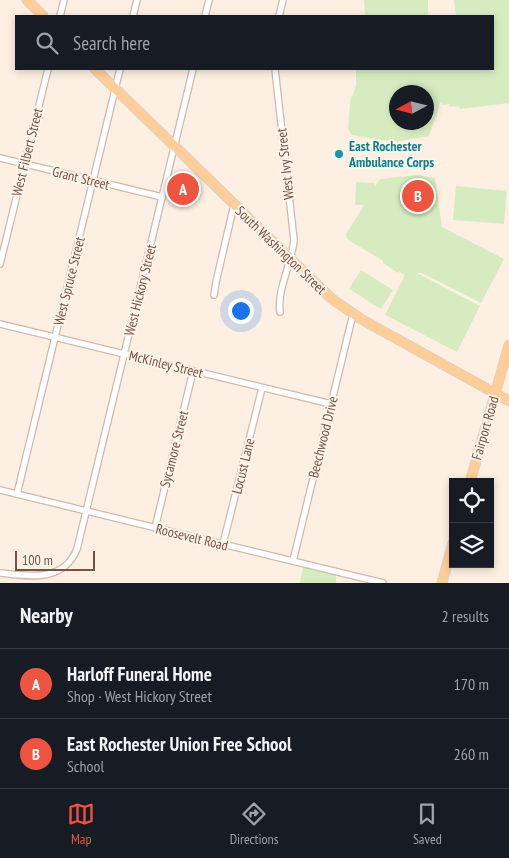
<!DOCTYPE html>
<html lang="en">
<head>
<meta charset="utf-8">
<style>
	:root { --surface:#171b24; --page:#242831; --text:#f1f3f6; --muted:#9ea1a6; --line:#363941; --accent:#ee5440 }
	body { margin:0; font-family:"PT Sans Narrow",sans-serif; background:var(--page); color:var(--text) }
	.controls { position:absolute; right:15px; bottom:15px; display:grid; overflow:hidden; border-radius:0px; box-shadow:0 2px 8px #0003 }
	.controls button { width:45px; height:45px; display:grid; place-items:center; padding:0; border:0; border-bottom:1px solid var(--line); background:var(--surface); color:var(--text); font:25px sans-serif }
	.compass { position:absolute; left:389px; top:85px; width:45px; height:45px; border-radius:50%; background:var(--surface); box-shadow:0 2px 8px #0003; rotate:263deg }
	.scale { position:absolute; left:15px; bottom:12px; width:80px; box-sizing:border-box; padding-left:5px; border:2px solid #765347; border-top:0; font-size:14px; line-height:18px; white-space:nowrap; color:#765347; -webkit-text-stroke:4px #fff4e9; paint-order:stroke }
	.you { position:absolute; left:240px; top:310px; width:18px; height:18px; margin:-12px; border:4px solid #fff; border-radius:50%; background:#1a73e8; box-shadow:0 0 0 8px #1a73e833 }
	.badge { display:grid; place-items:center; width:32px; height:32px; border-radius:50%; background:var(--accent); color:#fff; font-size:16px; font-weight:700 }
	.pin { position:absolute; translate:-50% -50%; border:2px solid #fff; box-shadow:0 1px 5px #0006 }
	.list { margin:0; padding:0; list-style:none }
	h2 { display:flex; justify-content:space-between; align-items:center; height:65px; margin:0; padding:0 20px; font-size:21px }
	h2 small { font-size:16px; font-weight:400; color:var(--muted) }
	.list li { display:grid; grid-template-columns:32px 1fr auto; gap:15px; align-items:center; box-sizing:border-box; height:70px; padding:0 20px; border-top:1px solid var(--line) }
	.list b { display:block; font-size:19px; white-space:nowrap }
	.list p { margin:0; font-size:16px; white-space:nowrap; color:var(--muted) }
	.list em { font-size:16px; font-style:normal; color:var(--muted) }
	.icon { flex:none; width:28px; height:28px; fill:none; stroke:currentColor; stroke-width:2; stroke-linecap:round; stroke-linejoin:round }
	.map { position:relative; flex:none; width:509px; height:583px; overflow:hidden }
	.search { position:absolute; background:var(--surface); box-shadow:0 2px 8px #0003; left:15px; right:15px; top:15px; height:55px; display:flex; align-items:center; gap:12px; box-sizing:border-box; padding:0 18px; border-radius:0px; color:var(--muted); font-size:19px }
	.sheet { height:205px; background:var(--surface) }
	nav { display:flex; justify-content:space-around; align-items:center; box-sizing:border-box; height:70px; border-top:1px solid var(--line); background:var(--surface); font-size:14px; color:var(--muted) }
	nav a { display:grid; justify-items:center; gap:2px }
	nav .on { color:var(--accent) }
	.map>svg:first-child { display:block }
	.green { fill:#d6ecc0; fill-rule:evenodd }
	.lines { fill:none; stroke-linecap:round; stroke-linejoin:round }
	.minor-casing { stroke:#d1b8ab; stroke-width:8 }
	.primary-casing { stroke:#dbd2cf; stroke-width:11 }
	.minor { stroke:#fff; stroke-width:5.5 }
	.primary { stroke:#ffcd97; stroke-width:9 }
	.culture-dot { fill:#0f9aa8; stroke:#fff4e9; stroke-width:2 }
	.labels { text-anchor:middle; dominant-baseline:central; stroke-width:4; stroke-linejoin:round; paint-order:stroke }
	.culture-label { font-size:14px; font-weight:bold; fill:#0d838f; stroke:#fff4e9; text-anchor:start }
	.street-label { font-size:14px; fill:#765347; stroke:#fff4e9 }
</style>
</head>
<body>
<div class="map">
<svg width="509" height="583" viewBox="0 0 509 583">
	<rect width="100%" height="100%" fill="#fdf0e2"/>
	<!-- green -->
	<g class="green">
		<path d="M 364,0 L 428,0 L 428,16 L 365,16 Z"/>
		<path d="M 454,0 L 509,0 L 509,103 L 460,109 L 459,106 L 450,107 L 449,104 L 443,105 L 441,101 L 429,136 L 394,142 L 352,135 L 348,129 L 350,102 L 356,85 L 356,69 L 493,69 L 493,16 L 456,16 ZM 396,92 L 426,92 L 426,122 L 396,122 Z"/>
		<path d="M 417,175 L 435,178 L 442,227 L 504,259 L 481,303 L 422,273 L 417,273 L 480,306 L 457,352 L 385,315 L 405,275 L 399,271 L 398,273 L 383,263 L 383,261 L 347,239 L 346,234 L 364,205 L 355,205 L 356,182 L 375,183 L 375,186 L 380,179 Z"/>
		<path d="M 456,186 L 507,191 L 504,224 L 453,220 Z"/>
		<path d="M 361,270 L 393,290 L 381,309 L 349,289 Z"/>
		<path d="M 303,567 L 336,575 L 336,583 L 300,583 Z"/>
	</g>
	<g class="lines">
		<defs>
			<g id="minor">
				<path d="M 60,16 L 64,0"/>
				<path d="M 133,16 L 137,0"/>
				<path d="M 205,16 L 209,0"/>
				<path d="M 279,16 L 283,0"/>
				<path d="M 275,69 L 294,240 C 292,264 277,288 280,312"/>
				<path d="M 0,158 L 162,197"/>
				<path d="M 0,264 L 48,69"/>
				<path d="M 214,295 L 216,282 L 234,205"/>
				<path d="M 0,324 L 331,404"/>
				<path d="M 0,490 L 383,583"/>
				<path d="M 17,494 L 120,69"/>
				<path d="M 155,528 L 193,371"/>
				<path d="M 223,544 L 262,388"/>
				<path d="M 293,561 L 353,314"/>
				<path d="M 0,573 C 29,576 63,583 77,549 L 193,69"/>
			</g>
			<g id="primary">
				<path d="M 27,0 L 43,16"/>
				<path d="M 95,69 L 332,299 L 361,319 L 509,401"/>
				<path d="M 470,482 L 509,345"/>
				<path d="M 442,583 L 453,543"/>
			</g>
		</defs>
		<!-- minor casing -->
		<use href="#minor" class="minor-casing"/>
		<!-- primary casing -->
		<use href="#primary" class="primary-casing"/>
		<!-- minor -->
		<use href="#minor" class="minor"/>
		<!-- primary -->
		<use href="#primary" class="primary"/>
	</g>
	<!-- markers -->
	<circle class="culture-dot" cx="339" cy="154" r="5"/>
	<g class="labels">
		<!-- culture labels -->
		<g class="culture-label">
			<text x="349" y="146">East Rochester<tspan x="349" dy="16">Ambulance Corps</tspan></text>
		</g>
		<!-- street labels -->
		<g class="street-label">
			<text transform="translate(27 152) rotate(-76)">West Filbert Street</text>
			<text transform="translate(285 164) rotate(-96)">West Ivy Street</text>
			<text transform="translate(81 178) rotate(14)">Grant Street</text>
			<text transform="translate(281 250) rotate(44)">South Washington Street</text>
			<text transform="translate(69 281) rotate(-76)">West Spruce Street</text>
			<text transform="translate(140 290) rotate(-76)">West Hickory Street</text>
			<text transform="translate(166 364) rotate(14)">McKinley Street</text>
			<text transform="translate(485 428) rotate(-74)">Fairport Road</text>
			<text transform="translate(323 437) rotate(-76)">Beechwood Drive</text>
			<text transform="translate(174 449) rotate(-76)">Sycamore Street</text>
			<text transform="translate(243 466) rotate(-76)">Locust Lane</text>
			<text transform="translate(192 537) rotate(14)">Roosevelt Road</text>
		</g>
	</g>
</svg>
<div class="controls">
<button><svg class="icon" aria-label="locate" viewBox="0 0 24 24"><circle cx="12" cy="12" r="6"/><path d="M12 2v4M12 18v4M2 12h4M18 12h4"/></svg></button>
<button><svg class="icon" aria-label="layers" viewBox="0 0 24 24"><path d="M12 4l9 5-9 5-9-5zM3 14l9 5 9-5"/></svg></button>
</div>
<svg class="compass" viewBox="-18 -18 36 36"><path d="M0-13l5 13h-10z" fill="#e53935"/><path d="M0 13l5-13h-10z" fill="#9ea1a6"/></svg>
<div class="scale">100 m</div>
<div class="you"></div>
<div class="pin badge" style="left:183px;top:189px">A</div>
<div class="pin badge" style="left:418px;top:196px">B</div>
<div class="search"><svg class="icon" aria-label="search" viewBox="0 0 24 24"><circle cx="10" cy="10" r="6"/><path d="M15 15l6 6"/></svg>Search here</div>
</div>
<section class="sheet">
<h2>Nearby<small>2 results</small></h2>
<ul class="list">
<li><span class="badge">A</span><div><b>Harloff Funeral Home</b><p>Shop · West Hickory Street</p></div><em>170 m</em></li>
<li><span class="badge">B</span><div><b>East Rochester Union Free School</b><p>School</p></div><em>260 m</em></li>
</ul>
</section>
<nav>
<a class="on"><svg class="icon" aria-label="map" viewBox="0 0 24 24"><path d="M3 6l6-2 6 2 6-2v14l-6 2-6-2-6 2zM9 4v14M15 6v14"/></svg>Map</a>
<a><svg class="icon" aria-label="directions" viewBox="0 0 24 24"><path d="M12 3l9 9-9 9-9-9zM9 14v-3h6M13 9l2 2-2 2"/></svg>Directions</a>
<a><svg class="icon" aria-label="saved" viewBox="0 0 24 24"><path d="M7 4h10v16l-5-4-5 4z"/></svg>Saved</a>
</nav>
</body>
</html>
